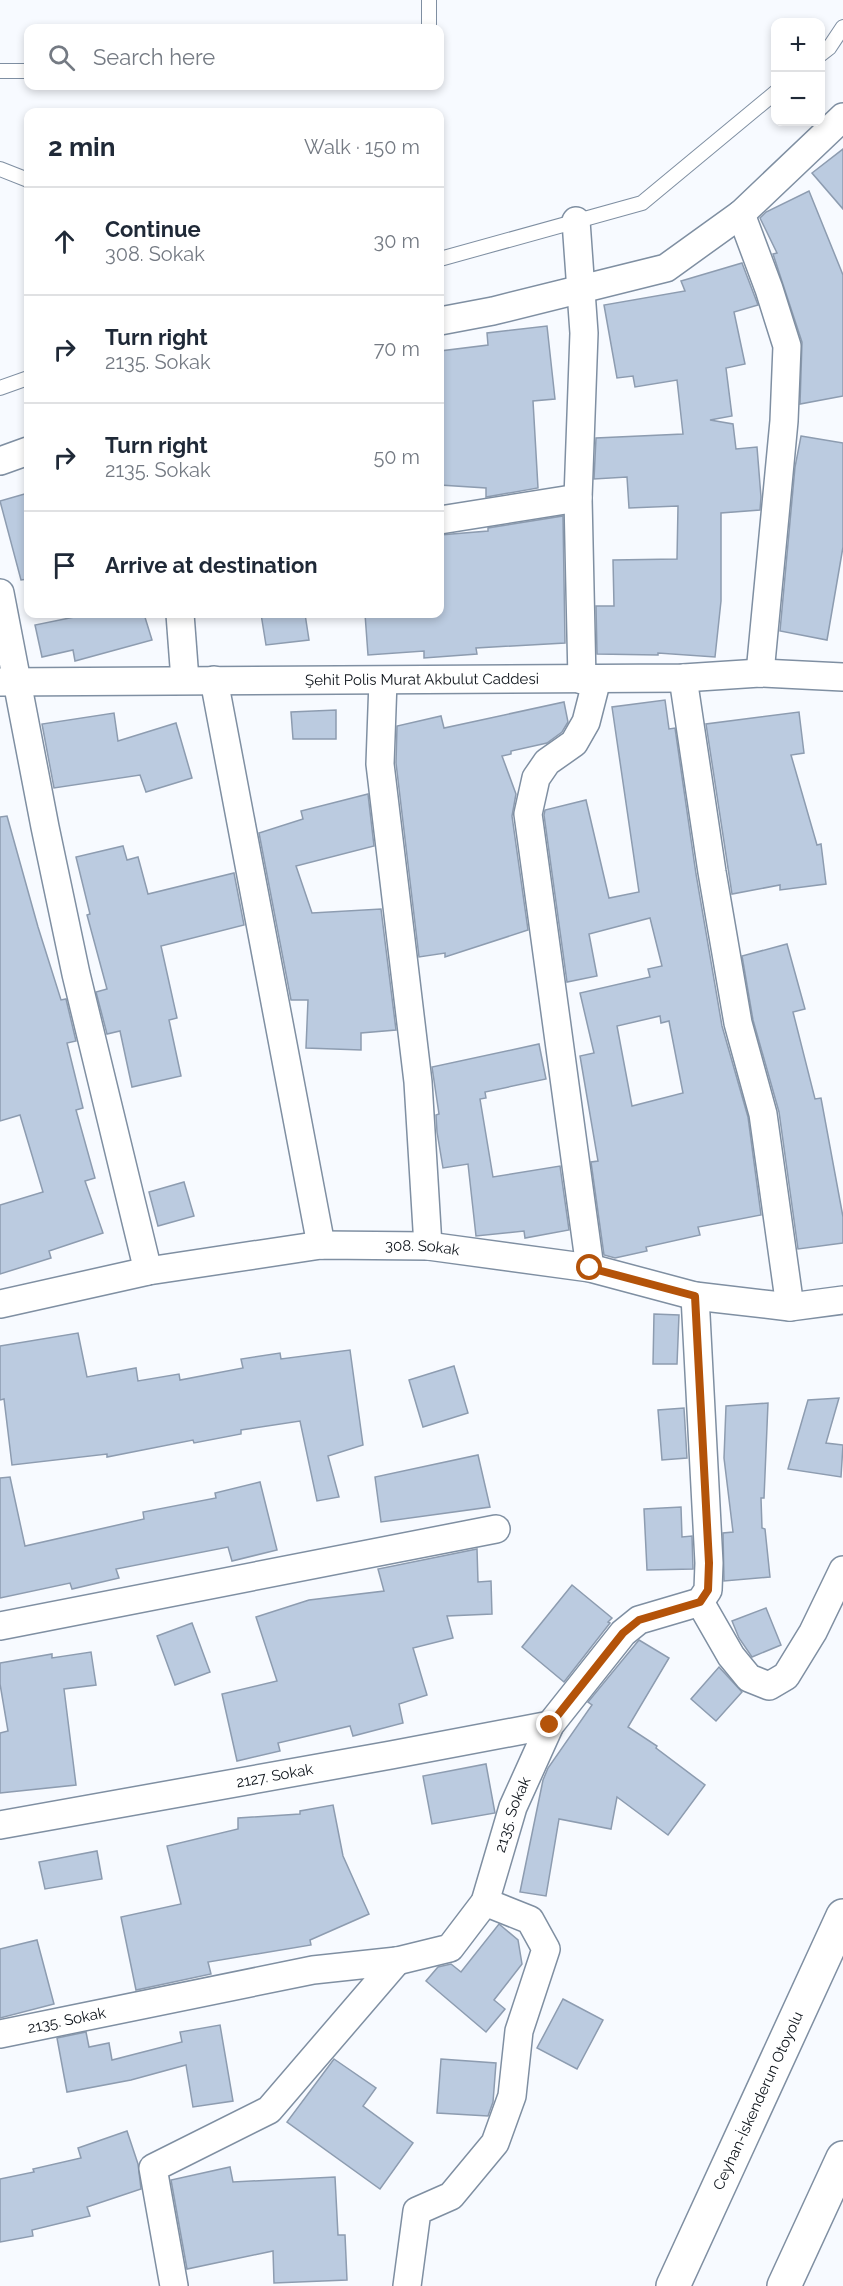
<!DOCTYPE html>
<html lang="en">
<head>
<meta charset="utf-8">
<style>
	:root { --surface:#fff; --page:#f6f6f7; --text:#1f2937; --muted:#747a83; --line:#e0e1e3 }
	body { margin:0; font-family:Raleway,sans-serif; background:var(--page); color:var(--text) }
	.controls { position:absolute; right:18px; top:18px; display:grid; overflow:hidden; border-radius:12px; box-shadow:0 3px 9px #0003 }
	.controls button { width:54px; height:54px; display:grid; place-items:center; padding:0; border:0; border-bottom:2px solid var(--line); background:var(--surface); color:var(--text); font:30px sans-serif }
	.stop { position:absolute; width:18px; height:18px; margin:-14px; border:4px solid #b45309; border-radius:50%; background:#fff }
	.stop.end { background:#b45309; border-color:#fff; box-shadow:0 2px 6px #0008 }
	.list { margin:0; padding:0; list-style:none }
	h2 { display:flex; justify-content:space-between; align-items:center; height:78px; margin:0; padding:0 24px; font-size:26px }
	h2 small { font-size:20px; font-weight:400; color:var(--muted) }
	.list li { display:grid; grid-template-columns:39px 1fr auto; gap:18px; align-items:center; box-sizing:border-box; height:108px; padding:0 24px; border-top:2px solid var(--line) }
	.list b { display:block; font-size:22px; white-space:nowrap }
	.list p { margin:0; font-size:20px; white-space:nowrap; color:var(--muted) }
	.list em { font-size:20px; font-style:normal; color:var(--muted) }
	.icon { flex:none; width:33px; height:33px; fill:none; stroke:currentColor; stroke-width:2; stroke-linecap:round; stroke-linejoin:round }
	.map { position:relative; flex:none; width:843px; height:2286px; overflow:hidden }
	.search { position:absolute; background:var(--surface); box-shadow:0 3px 9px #0003; left:24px; top:24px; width:420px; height:66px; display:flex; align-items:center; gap:15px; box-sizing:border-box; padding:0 21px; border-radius:12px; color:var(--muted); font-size:22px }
	.panel { position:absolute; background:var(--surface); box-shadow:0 3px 9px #0003; left:24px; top:108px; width:420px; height:510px; border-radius:12px }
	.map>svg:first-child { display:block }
	.building { fill:#bbcbe0; stroke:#8d9cb0; stroke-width:1.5; fill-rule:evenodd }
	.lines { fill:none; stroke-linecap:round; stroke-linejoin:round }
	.lane-casing { stroke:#7f8fa2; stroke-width:16 }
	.street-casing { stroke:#7f8fa2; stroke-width:30 }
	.highway-casing { stroke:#7f8fa2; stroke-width:36 }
	.lane { stroke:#fff; stroke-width:14 }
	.street { stroke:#fff; stroke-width:27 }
	.highway { stroke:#fff; stroke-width:33 }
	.route { stroke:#b45309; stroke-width:8 }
	.labels { text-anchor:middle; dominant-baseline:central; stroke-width:4.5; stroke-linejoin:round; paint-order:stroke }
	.street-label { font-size:15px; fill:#0d131a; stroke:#fff }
</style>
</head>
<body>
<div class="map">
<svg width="843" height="2286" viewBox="0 0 843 2286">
	<rect width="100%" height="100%" fill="#f7faff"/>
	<!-- building -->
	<g class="building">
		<path d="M 843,149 L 843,209 L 812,173 Z"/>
		<path d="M 809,191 L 843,275 L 843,396 L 800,404 L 802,342 L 773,254 L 777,253 L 760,218 L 766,212 Z"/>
		<path d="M 742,263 L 758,305 L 734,312 L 745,364 L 726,368 L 732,416 L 710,420 L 733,424 L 736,449 L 757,447 L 761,497 L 760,510 L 721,513 L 721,601 L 715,657 L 658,653 L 658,655 L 597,654 L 596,606 L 614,606 L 613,560 L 677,559 L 678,506 L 629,508 L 627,477 L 594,479 L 596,438 L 683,434 L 677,380 L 635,387 L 633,376 L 617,378 L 604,305 L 685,291 L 681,281 Z"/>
		<path d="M 547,326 L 555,399 L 533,401 L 538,488 L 486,497 L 486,488 L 440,485 L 440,351 L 488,345 L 487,333 Z"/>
		<path d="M 801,436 L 843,443 L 843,547 L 827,640 L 780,631 L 795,467 Z"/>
		<path d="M 28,493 L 28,579 L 21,580 L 0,501 Z"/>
		<path d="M 563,516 L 565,643 L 476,648 L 477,654 L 424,658 L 424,651 L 368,655 L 365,614 L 440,614 L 440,535 L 488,531 L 488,528 Z"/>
		<path d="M 89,614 L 144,614 L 152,640 L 75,661 L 73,650 L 42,657 L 35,625 Z"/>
		<path d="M 261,614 L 305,614 L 309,640 L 266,645 Z"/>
		<path d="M 665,700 L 669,729 L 675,728 L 696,874 L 722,1026 L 748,1117 L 761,1215 L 698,1227 L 700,1235 L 646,1247 L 647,1251 L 615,1258 L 604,1255 L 591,1162 L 598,1161 L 580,1056 L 594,1053 L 580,993 L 650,977 L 648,969 L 662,966 L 650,918 L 589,934 L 597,976 L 567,982 L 544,815 L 545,810 L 586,800 L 609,898 L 639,892 L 612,707 ZM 660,1016 L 661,1023 L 669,1021 L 683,1093 L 632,1106 L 617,1026 Z"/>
		<path d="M 564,702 L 568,722 L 562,732 L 547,743 L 511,751 L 511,754 L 502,756 L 516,794 L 512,816 L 528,930 L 445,957 L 445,953 L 419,957 L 396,763 L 397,726 L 441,716 L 444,728 Z"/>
		<path d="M 336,710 L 336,739 L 293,739 L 291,712 Z"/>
		<path d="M 799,712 L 804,753 L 791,755 L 817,845 L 821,844 L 826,884 L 780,890 L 780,885 L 732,894 L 706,724 Z"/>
		<path d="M 114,713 L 118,741 L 176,723 L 192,778 L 146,792 L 140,775 L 54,788 L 42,724 Z"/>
		<path d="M 368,794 L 374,846 L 296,866 L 312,913 L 381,909 L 396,1030 L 361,1033 L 361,1050 L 306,1048 L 308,1000 L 291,1000 L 259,833 L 303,819 L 301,811 Z"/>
		<path d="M 7,816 L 38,927 L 61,1000 L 66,999 L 76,1041 L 67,1043 L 83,1108 L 76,1110 L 95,1178 L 85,1181 L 103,1233 L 49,1251 L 51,1258 L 0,1274 L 0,1205 L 43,1192 L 20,1115 L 0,1121 L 0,817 Z"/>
		<path d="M 123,846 L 127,860 L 138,857 L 148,894 L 234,873 L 244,925 L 161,946 L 177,1018 L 169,1020 L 181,1076 L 132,1087 L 120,1031 L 107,1034 L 96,992 L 107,989 L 87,915 L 90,914 L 76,857 Z"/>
		<path d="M 787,944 L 805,1009 L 793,1012 L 815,1099 L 821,1098 L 843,1217 L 843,1243 L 798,1249 L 779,1112 L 753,1020 L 742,956 Z"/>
		<path d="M 539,1044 L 546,1079 L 485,1092 L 486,1098 L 480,1099 L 493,1177 L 560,1166 L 569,1230 L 525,1238 L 524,1231 L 476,1236 L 468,1164 L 443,1168 L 437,1132 L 436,1115 L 439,1114 L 432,1067 Z"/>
		<path d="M 184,1182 L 194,1216 L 158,1226 L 149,1192 Z"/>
		<path d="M 654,1314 L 679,1315 L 677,1364 L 653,1364 Z"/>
		<path d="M 78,1333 L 87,1377 L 136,1368 L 138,1381 L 179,1374 L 180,1380 L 243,1368 L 241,1359 L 280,1353 L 281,1359 L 350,1350 L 363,1445 L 328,1456 L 339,1497 L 317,1501 L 300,1421 L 241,1430 L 241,1434 L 194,1443 L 193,1440 L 107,1457 L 107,1454 L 12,1465 L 4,1399 L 0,1400 L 0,1346 Z"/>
		<path d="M 454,1366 L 468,1413 L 423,1427 L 409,1380 Z"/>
		<path d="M 839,1398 L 826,1443 L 843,1445 L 841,1477 L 788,1469 L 808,1400 Z"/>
		<path d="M 768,1403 L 764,1498 L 761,1498 L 762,1528 L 765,1529 L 770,1577 L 724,1581 L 723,1533 L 733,1532 L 724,1458 L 726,1406 Z"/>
		<path d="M 684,1408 L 687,1458 L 662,1460 L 658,1410 Z"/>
		<path d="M 478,1455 L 490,1507 L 381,1522 L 375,1477 Z"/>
		<path d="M 10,1477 L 25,1546 L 144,1519 L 143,1512 L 216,1498 L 215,1493 L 260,1482 L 277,1550 L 232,1561 L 228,1547 L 116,1569 L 119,1578 L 72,1589 L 70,1583 L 0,1598 L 0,1478 Z"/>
		<path d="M 681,1507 L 682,1537 L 692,1536 L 693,1569 L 647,1570 L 644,1509 Z"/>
		<path d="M 477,1549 L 478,1582 L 491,1581 L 492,1614 L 447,1616 L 453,1638 L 413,1648 L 427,1695 L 399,1704 L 403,1723 L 353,1736 L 350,1726 L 278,1743 L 280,1751 L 237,1761 L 222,1694 L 277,1681 L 256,1617 L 309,1600 L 384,1591 L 378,1569 Z"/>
		<path d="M 572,1585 L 612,1618 L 608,1622 L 610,1623 L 564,1682 L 522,1647 Z"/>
		<path d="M 766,1608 L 781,1645 L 752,1657 L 739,1638 L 732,1621 Z"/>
		<path d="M 192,1623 L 210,1672 L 175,1685 L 157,1636 Z"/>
		<path d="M 639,1640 L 669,1658 L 628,1727 L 657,1746 L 656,1748 L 705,1785 L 668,1835 L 617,1797 L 611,1829 L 559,1819 L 546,1896 L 520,1892 L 543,1780 L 548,1768 L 592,1705 L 588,1702 Z"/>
		<path d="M 91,1652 L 96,1685 L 64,1689 L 76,1785 L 0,1793 L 0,1733 L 8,1731 L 0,1684 L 0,1663 L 52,1654 L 52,1658 Z"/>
		<path d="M 719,1667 L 742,1692 L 716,1721 L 691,1699 Z"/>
		<path d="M 486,1764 L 495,1813 L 432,1824 L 423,1776 Z"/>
		<path d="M 333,1805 L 343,1856 L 369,1914 L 310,1940 L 311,1945 L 208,1962 L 211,1974 L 136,1990 L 121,1917 L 181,1904 L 167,1846 L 238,1829 L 238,1818 L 300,1814 L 300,1811 Z"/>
		<path d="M 97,1851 L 102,1879 L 45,1889 L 39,1862 Z"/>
		<path d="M 499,1924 L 518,1940 L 522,1964 L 494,2000 L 505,2009 L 486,2032 L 426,1981 L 438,1967 L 451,1964 L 461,1972 Z"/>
		<path d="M 37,1940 L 54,2004 L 0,2018 L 0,1949 Z"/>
		<path d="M 563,1999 L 603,2020 L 577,2069 L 537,2048 Z"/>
		<path d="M 220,2025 L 233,2101 L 193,2107 L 186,2065 L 131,2080 L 67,2092 L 57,2038 L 86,2032 L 89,2047 L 109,2043 L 112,2060 L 182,2042 L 180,2032 Z"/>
		<path d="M 334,2059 L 376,2088 L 363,2106 L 413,2143 L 380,2189 L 287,2122 Z"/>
		<path d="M 441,2059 L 496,2063 L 493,2102 L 488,2116 L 437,2113 Z"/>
		<path d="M 127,2131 L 138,2164 L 141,2189 L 87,2207 L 90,2216 L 32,2230 L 33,2236 L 0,2242 L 0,2179 L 34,2172 L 33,2169 L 81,2158 L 78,2148 Z"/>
		<path d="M 230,2167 L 233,2182 L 335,2177 L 338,2235 L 345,2235 L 347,2280 L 274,2283 L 273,2251 L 187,2269 L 171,2180 Z"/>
	</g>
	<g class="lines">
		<defs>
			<g id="lane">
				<path d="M 429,0 L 429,28"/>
				<path d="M 820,55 L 829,48 L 843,27"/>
				<path d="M 0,71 L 28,71"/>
				<path d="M 0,169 L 28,180"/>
				<path d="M 440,259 L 642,203 L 776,92"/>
				<path d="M 0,388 L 28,378"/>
			</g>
			<g id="street">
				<path d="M 741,214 L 769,289 L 787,346 L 784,421 L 760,673"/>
				<path d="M 576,221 L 584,333 L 578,498 L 582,680"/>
				<path d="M 440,321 L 493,311 L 666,268 L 741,214 L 843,117"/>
				<path d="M 0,461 L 28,451"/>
				<path d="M 440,520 L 578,498"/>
				<path d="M 0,593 L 45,827 L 76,974 L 148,1271"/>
				<path d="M 180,614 L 185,680"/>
				<path d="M 683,678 L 712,872 L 738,1023 L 763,1114 L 790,1307"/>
				<path d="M 214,680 L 321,1245"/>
				<path d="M 383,681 L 380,764 L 418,1082 L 428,1246"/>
				<path id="s1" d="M 0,682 L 683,678 L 760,673 L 843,677"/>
				<path d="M 590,1268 L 528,814 L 536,778 L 547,762 L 574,743 L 586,722 L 597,679"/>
				<path id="s2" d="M 0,1304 L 148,1271 L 321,1245 L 428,1246 L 590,1268 L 695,1296 L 790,1307 L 843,1300"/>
				<path d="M 700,1602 L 731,1656 L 749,1678 L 769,1686 L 786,1676 L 813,1632 L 843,1570"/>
				<path d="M 0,1626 L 496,1529"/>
				<path id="s3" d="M 0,1825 L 391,1755 L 550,1725"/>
				<path id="s4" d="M 0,2034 L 313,1970 L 397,1961 L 450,1948 L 485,1902 L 513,1807 L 550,1725 L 623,1633 L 639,1620 L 700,1602 L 708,1590 L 709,1563 L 695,1296"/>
				<path d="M 174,2286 L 153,2168 L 269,2110 L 397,1961"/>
				<path d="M 407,2286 L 417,2211 L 451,2196 L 495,2143 L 512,2096 L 519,2031 L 546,1949 L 530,1920 L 485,1902"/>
			</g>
			<g id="highway">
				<path id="s5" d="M 673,2286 L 843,1916"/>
				<path d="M 784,2286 L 843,2158"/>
			</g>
		</defs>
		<!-- lane casing -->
		<use href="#lane" class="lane-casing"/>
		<!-- street casing -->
		<use href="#street" class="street-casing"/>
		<!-- highway casing -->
		<use href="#highway" class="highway-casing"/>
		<!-- lane -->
		<use href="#lane" class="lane"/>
		<!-- street -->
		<use href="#street" class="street"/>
		<!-- highway -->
		<use href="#highway" class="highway"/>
	</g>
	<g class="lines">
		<!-- route -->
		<path class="route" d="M 550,1725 L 623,1633 L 639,1620 L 700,1602 L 708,1590 L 709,1563 L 695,1296 L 590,1268"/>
	</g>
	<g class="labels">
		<!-- street labels -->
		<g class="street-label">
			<text stroke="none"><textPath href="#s1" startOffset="422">Şehit Polis Murat Akbulut Caddesi</textPath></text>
			<text stroke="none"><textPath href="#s2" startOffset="428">308. Sokak</textPath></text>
			<text stroke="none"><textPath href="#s3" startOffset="279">2127. Sokak</textPath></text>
			<text stroke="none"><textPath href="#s4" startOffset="608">2135. Sokak</textPath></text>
			<text stroke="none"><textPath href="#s4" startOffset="68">2135. Sokak</textPath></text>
			<text stroke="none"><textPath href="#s5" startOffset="204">Ceyhan-İskenderun Otoyolu</textPath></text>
		</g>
	</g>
</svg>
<div class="controls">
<button>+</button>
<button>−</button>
</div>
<div class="stop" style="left:590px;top:1268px"></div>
<div class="stop end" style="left:550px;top:1725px"></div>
<div class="search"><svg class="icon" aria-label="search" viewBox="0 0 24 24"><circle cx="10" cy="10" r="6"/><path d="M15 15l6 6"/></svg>Search here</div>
<section class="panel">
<h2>2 min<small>Walk · 150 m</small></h2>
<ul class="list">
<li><svg class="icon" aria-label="ahead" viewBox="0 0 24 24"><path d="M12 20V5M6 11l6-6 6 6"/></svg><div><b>Continue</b><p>308. Sokak</p></div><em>30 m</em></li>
<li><svg class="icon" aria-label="right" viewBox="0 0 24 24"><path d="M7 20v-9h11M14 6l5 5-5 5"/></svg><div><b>Turn right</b><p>2135. Sokak</p></div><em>70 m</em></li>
<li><svg class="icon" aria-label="right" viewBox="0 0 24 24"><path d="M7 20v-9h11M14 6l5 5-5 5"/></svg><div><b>Turn right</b><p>2135. Sokak</p></div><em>50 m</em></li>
<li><svg class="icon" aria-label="arrive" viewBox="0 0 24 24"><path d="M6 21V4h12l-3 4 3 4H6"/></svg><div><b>Arrive at destination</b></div></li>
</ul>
</section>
</div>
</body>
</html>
